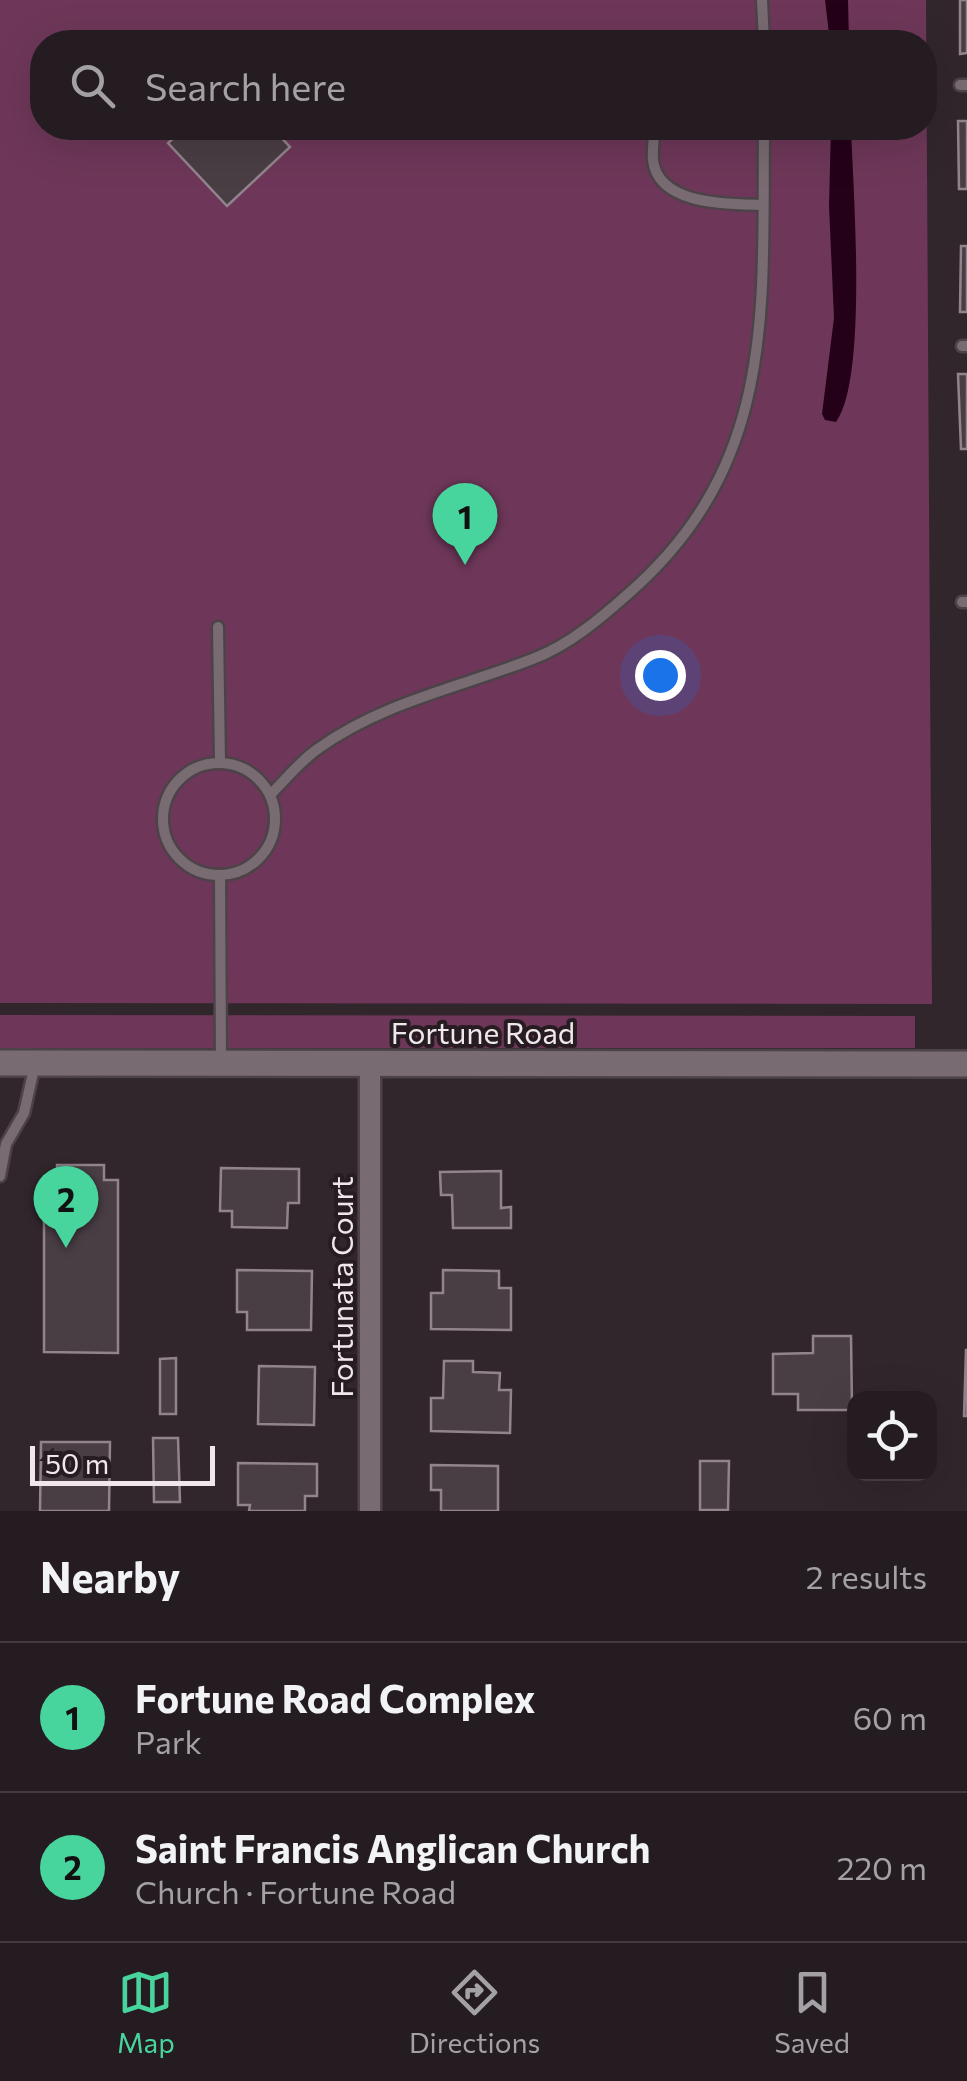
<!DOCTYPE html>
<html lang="en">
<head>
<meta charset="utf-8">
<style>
	:root { --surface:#251c21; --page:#31292e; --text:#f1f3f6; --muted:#a3a1a5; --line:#423a3f; --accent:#48d49d }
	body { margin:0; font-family:Commissioner,sans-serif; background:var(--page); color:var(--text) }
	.controls { position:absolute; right:30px; bottom:30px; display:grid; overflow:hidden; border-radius:20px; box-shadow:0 10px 40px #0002 }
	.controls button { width:90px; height:90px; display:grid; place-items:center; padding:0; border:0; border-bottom:2px solid var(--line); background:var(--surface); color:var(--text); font:50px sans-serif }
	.scale { position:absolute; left:30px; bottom:25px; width:185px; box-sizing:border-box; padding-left:10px; border:5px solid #efe7eb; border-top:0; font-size:28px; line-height:35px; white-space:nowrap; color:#efe7eb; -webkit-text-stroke:8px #271c22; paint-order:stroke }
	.you { position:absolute; left:660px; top:675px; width:35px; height:35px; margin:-25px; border:8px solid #fff; border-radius:50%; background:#1a73e8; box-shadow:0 0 0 15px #1a73e833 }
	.badge { display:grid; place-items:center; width:65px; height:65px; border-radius:50%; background:var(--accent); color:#111; font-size:32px; font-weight:700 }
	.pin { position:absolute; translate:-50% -82px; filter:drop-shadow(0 2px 5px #0008) }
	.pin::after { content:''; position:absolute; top:52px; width:35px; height:30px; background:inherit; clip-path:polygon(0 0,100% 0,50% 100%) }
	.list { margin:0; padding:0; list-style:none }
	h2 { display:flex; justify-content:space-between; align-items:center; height:130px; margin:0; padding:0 40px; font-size:42px }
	h2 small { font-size:32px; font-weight:400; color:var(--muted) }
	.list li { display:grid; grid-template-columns:65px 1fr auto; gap:30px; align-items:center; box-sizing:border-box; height:150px; padding:0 40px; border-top:2px solid var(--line) }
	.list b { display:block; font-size:38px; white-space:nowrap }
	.list p { margin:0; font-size:32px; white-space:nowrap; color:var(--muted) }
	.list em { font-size:32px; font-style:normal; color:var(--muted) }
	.icon { flex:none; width:55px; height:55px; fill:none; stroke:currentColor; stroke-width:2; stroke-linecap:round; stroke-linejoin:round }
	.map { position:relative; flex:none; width:967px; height:1511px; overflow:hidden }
	.search { position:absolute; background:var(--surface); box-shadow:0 10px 40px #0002; left:30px; right:30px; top:30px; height:110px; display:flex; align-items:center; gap:25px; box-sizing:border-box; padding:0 35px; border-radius:40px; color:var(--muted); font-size:38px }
	.sheet { height:430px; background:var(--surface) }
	nav { display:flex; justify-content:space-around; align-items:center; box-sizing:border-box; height:140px; border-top:2px solid var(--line); background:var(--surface); font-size:28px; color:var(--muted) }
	nav a { display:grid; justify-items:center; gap:5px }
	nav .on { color:var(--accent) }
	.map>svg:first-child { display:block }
	.green { fill:#6e3759; fill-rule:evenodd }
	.water { fill:#250019 }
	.building { fill:#4a3e45; stroke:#92848c; stroke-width:2.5 }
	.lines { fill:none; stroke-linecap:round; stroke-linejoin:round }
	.service-casing { stroke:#4c4348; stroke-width:15 }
	.minor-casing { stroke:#4c4348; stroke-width:25 }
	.tertiary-casing { stroke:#4c4348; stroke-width:30 }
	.service { stroke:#786b72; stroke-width:10 }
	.minor { stroke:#786b72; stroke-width:20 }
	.tertiary { stroke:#786b72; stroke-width:25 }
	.labels { text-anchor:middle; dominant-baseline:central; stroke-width:8; stroke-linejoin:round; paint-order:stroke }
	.street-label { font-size:30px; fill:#efe7eb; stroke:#271c22 }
</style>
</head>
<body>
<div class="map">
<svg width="967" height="1511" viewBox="0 0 967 1511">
	<rect width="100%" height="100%" fill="#31262c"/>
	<!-- green -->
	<g class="green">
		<path d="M 0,0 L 926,0 L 932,1004 L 0,1003 ZM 42,42 L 924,42 L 924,128 L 42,128 Z"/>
		<path d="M 0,1015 L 915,1016 L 915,1048 L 0,1048 Z"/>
	</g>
	<!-- water -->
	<g class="water">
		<path d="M 825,0 L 848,0 L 849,42 L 830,42 Z"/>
		<path d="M 831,128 L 851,128 C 853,188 868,378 836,422 L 825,420 L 822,414 L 834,318 L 829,206 Z"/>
	</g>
	<!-- building -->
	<g class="building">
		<path d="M 960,0 L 967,0 L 967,53 L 960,54 Z"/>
		<path d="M 958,121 L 967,121 L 967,189 L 959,189 Z"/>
		<path d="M 185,128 L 272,128 L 290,147 L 227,206 L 168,143 Z"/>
		<path d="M 961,246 L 967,246 L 967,312 L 960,312 Z"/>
		<path d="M 958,374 L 967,374 L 967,449 L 961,449 Z"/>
		<path d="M 57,1165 L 104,1165 L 104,1180 L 118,1180 L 118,1353 L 44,1352 L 44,1179 L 57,1179 Z"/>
		<path d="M 221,1168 L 299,1169 L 299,1203 L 288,1203 L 287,1228 L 232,1227 L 232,1211 L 220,1211 Z"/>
		<path d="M 501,1171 L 501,1208 L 511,1207 L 511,1228 L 453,1228 L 452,1195 L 441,1195 L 440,1172 Z"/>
		<path d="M 237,1270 L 312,1271 L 311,1330 L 247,1330 L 247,1312 L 237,1312 Z"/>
		<path d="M 443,1270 L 499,1271 L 499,1288 L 511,1288 L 511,1330 L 431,1329 L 431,1293 L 443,1293 Z"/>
		<path d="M 813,1336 L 851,1336 L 852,1410 L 798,1410 L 798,1394 L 773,1394 L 773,1354 L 813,1353 Z"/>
		<path d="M 966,1350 L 967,1350 L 967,1416 L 964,1416 Z"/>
		<path d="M 176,1358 L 176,1414 L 160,1414 L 160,1359 Z"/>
		<path d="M 444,1361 L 473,1361 L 473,1372 L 500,1373 L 499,1390 L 511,1390 L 510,1433 L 431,1431 L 431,1398 L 443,1398 Z"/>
		<path d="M 259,1366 L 315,1367 L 314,1425 L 258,1424 Z"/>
		<path d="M 153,1438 L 178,1438 L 180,1502 L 154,1502 Z"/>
		<path d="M 41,1442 L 110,1442 L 109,1511 L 40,1511 Z"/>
		<path d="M 700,1461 L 729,1461 L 728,1510 L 700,1510 Z"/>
		<path d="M 238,1463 L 317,1464 L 317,1496 L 305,1496 L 305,1511 L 249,1511 L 250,1505 L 238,1505 Z"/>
		<path d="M 431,1465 L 498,1466 L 498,1511 L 441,1511 L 441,1490 L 431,1490 Z"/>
	</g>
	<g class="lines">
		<defs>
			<g id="service">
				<path d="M 762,0 L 764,42"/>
				<path d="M 960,85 L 967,85"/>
				<path d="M 655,128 C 654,138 652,150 653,160 C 658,206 730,204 763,205"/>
				<path d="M 962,346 L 967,346"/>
				<path d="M 962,602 L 967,602"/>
				<path d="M 218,627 L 220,763"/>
				<circle cx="219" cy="819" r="56"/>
				<path d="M 270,795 C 286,779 301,760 319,748 C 385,701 462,687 535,658 C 569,645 601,618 628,594 C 778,463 762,309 764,128"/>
				<path d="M 220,875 L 221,1063"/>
				<path d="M 0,1176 L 6,1144 L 24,1113 L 35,1064"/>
			</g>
			<path id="minor" d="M 370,1063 L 370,1511"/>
			<path id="tertiary" d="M 0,1063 L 967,1064"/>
		</defs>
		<!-- service casing -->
		<use href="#service" class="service-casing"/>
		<!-- minor casing -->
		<use href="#minor" class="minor-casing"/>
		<!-- tertiary casing -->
		<use href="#tertiary" class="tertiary-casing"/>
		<!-- service -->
		<use href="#service" class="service"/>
		<!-- minor -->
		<use href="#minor" class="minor"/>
		<!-- tertiary -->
		<use href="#tertiary" class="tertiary"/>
	</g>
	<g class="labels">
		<!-- street labels -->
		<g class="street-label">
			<text x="483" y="1031">Fortune Road</text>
			<text transform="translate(340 1287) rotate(-90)">Fortunata Court</text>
		</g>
	</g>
</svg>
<div class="controls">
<button><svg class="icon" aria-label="locate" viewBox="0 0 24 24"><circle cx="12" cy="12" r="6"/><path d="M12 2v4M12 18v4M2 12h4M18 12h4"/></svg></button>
</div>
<div class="scale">50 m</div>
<div class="you"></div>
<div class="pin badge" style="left:465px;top:565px">1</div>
<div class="pin badge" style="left:66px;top:1248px">2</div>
<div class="search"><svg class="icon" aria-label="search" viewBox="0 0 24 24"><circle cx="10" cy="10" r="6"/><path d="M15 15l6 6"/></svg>Search here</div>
</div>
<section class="sheet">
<h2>Nearby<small>2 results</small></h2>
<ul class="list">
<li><span class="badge">1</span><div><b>Fortune Road Complex</b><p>Park</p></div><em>60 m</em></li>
<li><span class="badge">2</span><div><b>Saint Francis Anglican Church</b><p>Church · Fortune Road</p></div><em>220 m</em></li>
</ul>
</section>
<nav>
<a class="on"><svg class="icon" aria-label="map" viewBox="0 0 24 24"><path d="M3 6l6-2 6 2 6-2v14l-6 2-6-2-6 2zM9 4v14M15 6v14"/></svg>Map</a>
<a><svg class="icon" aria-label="directions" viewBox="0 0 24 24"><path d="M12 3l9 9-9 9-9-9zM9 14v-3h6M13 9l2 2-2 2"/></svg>Directions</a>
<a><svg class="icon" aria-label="saved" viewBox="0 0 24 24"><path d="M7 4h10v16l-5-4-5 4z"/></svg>Saved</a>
</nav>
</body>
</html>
